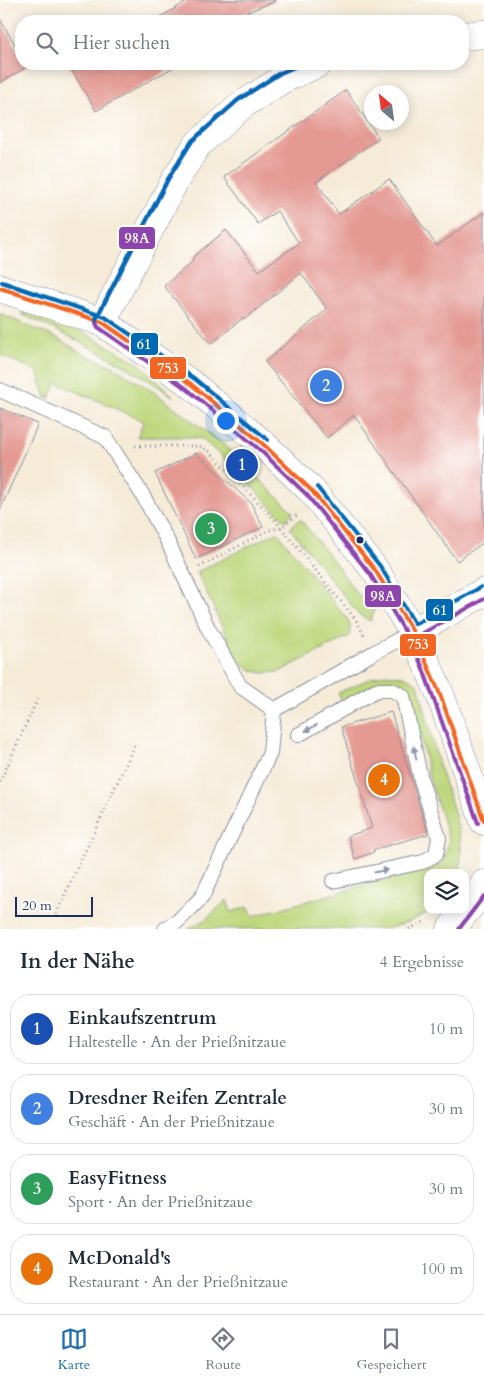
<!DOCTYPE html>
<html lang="de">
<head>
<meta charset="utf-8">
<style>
	:root { --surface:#fff; --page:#f6f6f7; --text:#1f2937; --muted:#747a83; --line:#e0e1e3; --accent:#1f6fb2 }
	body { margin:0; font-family:Cardo,serif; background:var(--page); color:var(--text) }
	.controls { position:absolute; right:15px; bottom:15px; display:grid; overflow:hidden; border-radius:10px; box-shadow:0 2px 12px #0003 }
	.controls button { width:45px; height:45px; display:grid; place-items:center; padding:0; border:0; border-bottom:1px solid var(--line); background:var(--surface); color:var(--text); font:25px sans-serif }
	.compass { position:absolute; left:364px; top:85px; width:45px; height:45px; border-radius:50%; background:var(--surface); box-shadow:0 2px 12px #0003; rotate:331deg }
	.scale { position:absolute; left:15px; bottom:12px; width:78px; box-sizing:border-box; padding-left:5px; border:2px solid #1b2f5e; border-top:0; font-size:14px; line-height:18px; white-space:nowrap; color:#1b2f5e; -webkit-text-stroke:4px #fff; paint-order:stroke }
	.you { position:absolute; left:225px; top:420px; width:18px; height:18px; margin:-12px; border:4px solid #fff; border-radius:50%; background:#1a73e8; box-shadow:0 0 0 8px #1a73e833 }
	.badge { display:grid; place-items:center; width:32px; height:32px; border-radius:50%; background:var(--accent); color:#fff; font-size:16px; font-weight:700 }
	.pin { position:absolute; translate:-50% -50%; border:2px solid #fff; box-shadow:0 1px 5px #0006 }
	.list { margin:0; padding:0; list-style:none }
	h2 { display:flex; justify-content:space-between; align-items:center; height:65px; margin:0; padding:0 20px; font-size:21px }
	h2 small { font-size:16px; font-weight:400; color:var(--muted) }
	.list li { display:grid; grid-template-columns:32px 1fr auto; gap:15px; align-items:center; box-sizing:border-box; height:70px; margin:0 10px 10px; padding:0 10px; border:1px solid var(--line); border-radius:20px }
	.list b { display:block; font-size:19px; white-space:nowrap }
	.list p { margin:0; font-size:16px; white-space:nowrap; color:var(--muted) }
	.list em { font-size:16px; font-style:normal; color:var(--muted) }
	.icon { flex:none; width:28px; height:28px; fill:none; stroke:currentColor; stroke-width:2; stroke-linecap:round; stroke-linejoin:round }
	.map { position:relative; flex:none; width:484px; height:929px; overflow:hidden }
	.search { position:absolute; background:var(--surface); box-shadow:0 2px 12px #0003; left:15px; right:15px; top:15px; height:55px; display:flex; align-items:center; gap:12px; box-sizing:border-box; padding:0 18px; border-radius:20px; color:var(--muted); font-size:19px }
	.sheet { height:385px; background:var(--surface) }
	nav { display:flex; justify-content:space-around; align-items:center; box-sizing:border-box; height:70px; border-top:1px solid var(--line); background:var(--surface); font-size:14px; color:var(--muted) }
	nav a { display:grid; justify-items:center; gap:2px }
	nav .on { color:var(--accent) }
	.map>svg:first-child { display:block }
	.green { fill:#bed67a; stroke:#6c826c }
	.building { fill:#e49a93 }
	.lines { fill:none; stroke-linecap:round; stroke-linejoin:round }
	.service-casing { stroke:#888d9a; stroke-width:16 }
	.minor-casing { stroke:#888d9a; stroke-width:29 }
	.tertiary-casing { stroke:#888d9a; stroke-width:29 }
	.path { stroke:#888d9a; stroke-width:3; stroke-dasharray:1 4; stroke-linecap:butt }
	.service { stroke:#fff; stroke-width:14 }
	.minor { stroke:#fff; stroke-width:28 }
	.tertiary { stroke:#fff; stroke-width:28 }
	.bus-1-casing { stroke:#fff; stroke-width:8 }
	.bus-2-casing { stroke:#fff; stroke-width:8 }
	.bus-3-casing { stroke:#fff; stroke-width:8 }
	.bus-1 { stroke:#f26522; stroke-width:4 }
	.bus-2 { stroke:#8e44ad; stroke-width:4 }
	.bus-3 { stroke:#0069b4; stroke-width:4 }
	.oneway { fill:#8d97ae }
	.bus-dot { fill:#1b2f5e; stroke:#fff; stroke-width:2 }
	.line-badge { stroke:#fff; stroke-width:2 }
	.badge-label { font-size:14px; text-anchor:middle; font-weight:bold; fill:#fff }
</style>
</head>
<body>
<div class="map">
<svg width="484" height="929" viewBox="0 0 484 929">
	<rect width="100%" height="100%" fill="#fff"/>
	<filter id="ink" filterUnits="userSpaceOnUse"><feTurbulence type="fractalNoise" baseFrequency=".02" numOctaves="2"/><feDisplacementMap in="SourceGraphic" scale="10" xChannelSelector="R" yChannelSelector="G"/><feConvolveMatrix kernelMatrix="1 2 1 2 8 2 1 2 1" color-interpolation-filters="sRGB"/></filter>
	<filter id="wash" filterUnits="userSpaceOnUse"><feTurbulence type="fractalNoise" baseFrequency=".0096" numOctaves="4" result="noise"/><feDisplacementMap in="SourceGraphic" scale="20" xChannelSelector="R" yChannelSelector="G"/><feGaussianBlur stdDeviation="1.12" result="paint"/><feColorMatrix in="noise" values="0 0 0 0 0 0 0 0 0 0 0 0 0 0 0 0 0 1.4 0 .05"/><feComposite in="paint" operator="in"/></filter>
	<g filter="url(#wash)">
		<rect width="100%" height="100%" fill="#f5ebd7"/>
		<!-- green -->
		<g class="green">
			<path d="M 37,310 L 83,332 L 140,364 L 174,397 C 126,364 75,338 21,314 Z"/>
			<path d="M 0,314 L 57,338 L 80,352 L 116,368 L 154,392 L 223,444 L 293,512 L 285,521 L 229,463 L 202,439 L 188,437 L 137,437 L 144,421 L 57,383 L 49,399 L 46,398 L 37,371 L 0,355 Z"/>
			<path d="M 300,519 L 332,559 L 358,595 L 371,597 L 376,606 L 370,621 L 358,614 L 290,528 Z"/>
			<path d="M 277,532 L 349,621 L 351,635 L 279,672 L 262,673 L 251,670 L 237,659 L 197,572 Z"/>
			<path d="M 385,674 L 404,676 L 418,684 C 426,712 432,741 440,769 C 450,802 467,838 459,873 L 428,873 L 428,910 L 432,910 L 413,920 L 388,929 L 188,929 L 205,920 L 227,900 L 231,912 L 248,907 L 253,916 L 441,864 L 445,857 L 449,840 L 429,777 L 412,693 L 402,683 L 386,680 L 377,683 L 342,701 L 338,693 L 371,678 Z"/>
		</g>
		<g id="blocks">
			<!-- building -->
			<g class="building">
				<path d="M 190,0 L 275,0 L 275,1 L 225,21 L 153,21 Z"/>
				<path d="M 0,19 L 21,55 L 21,64 L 27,64 L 28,66 L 0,83 Z"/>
				<path d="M 68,64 L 179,64 L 96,111 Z"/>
				<path d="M 346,90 L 379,138 L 316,182 L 339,214 L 389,179 L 437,246 L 484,212 L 484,542 L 457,561 L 354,415 L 327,438 L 265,362 L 327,309 L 301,273 L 244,320 L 243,318 L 211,344 L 164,286 L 194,260 L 192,258 L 226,230 L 259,271 L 299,243 L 277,211 L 258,224 L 224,177 Z"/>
				<path d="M 0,408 L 38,424 L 0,510 Z"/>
				<path d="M 196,453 L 251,503 L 263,527 L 196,559 L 155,473 Z"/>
				<path d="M 391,712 L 428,834 L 373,850 L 374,852 L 355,859 L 348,836 L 372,828 L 341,727 Z"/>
			</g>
		</g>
	</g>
	<g filter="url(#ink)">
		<use href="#blocks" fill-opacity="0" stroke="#888d9a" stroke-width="1"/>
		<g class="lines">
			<defs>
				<g id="service">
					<path d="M 0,390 L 105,437 L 142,494 L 167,540 L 208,628 L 240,686 L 274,710"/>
					<path d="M 274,710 L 373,653 L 413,632"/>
					<path d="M 298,735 L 376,690 L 392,690 L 403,696 L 421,780 L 439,838 L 436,854 L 423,862 L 333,881"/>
					<path d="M 165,929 L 178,921 L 202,897 L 270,753 L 274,710"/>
				</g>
				<g id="minor">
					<path d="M 463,36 L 484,34"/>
					<path d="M 102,322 L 174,182 L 197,145 L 242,105 L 283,79 L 317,64"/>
					<path d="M 413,632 L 484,592"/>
				</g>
				<g id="tertiary">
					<path d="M 0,288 L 102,322 L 191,384 L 264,445 L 312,491 L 375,570 L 413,632 L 440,694 L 484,821"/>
					<path d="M 451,929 L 474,901 L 484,884"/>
				</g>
			</defs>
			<!-- service casing -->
			<use href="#service" class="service-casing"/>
			<!-- minor casing -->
			<use href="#minor" class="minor-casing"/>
			<!-- tertiary casing -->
			<use href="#tertiary" class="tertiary-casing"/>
			<!-- path -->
			<g class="path">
				<path d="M 135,446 L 199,446 L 209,451 L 274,519 L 356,620 L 364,635"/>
				<path d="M 199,567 L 269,530 L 281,528 L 297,515"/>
				<path d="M 0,782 L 38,698"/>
				<path d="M 56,914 L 136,742"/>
				<path d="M 409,929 L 426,921"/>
			</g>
			<!-- service -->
			<use href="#service" class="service"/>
			<!-- minor -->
			<use href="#minor" class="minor"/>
			<!-- tertiary -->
			<use href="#tertiary" class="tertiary"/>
			<defs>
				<path id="bus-1" d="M 0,288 L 102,322 L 191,384 L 264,445 L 312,491 L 375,570 L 413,632 L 440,694 L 484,821"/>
				<g id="bus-2">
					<path d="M 302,64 L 280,73 L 238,100 L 192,141 L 168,179 L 96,319 L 96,323 L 98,327 L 187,389 L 260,450 L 307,495 L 370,574 L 407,635 L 422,666 L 478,823"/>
					<path d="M 416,637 L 484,599"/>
					<path d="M 459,929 L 484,896"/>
				</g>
				<g id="bus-3">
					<path d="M 2,282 L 105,317 L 195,379 L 268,440"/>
					<path d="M 96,319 L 168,179 L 192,141 L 238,100 L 280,73 L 302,64"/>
					<path d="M 317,487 L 380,566 L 415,624 L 481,587"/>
				</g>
			</defs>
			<!-- bus-1 casing -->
			<use href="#bus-1" class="bus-1-casing"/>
			<!-- bus-2 casing -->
			<use href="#bus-2" class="bus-2-casing"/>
			<!-- bus-3 casing -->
			<use href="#bus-3" class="bus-3-casing"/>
			<!-- bus-1 -->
			<use href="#bus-1" class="bus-1"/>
			<!-- bus-2 -->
			<use href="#bus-2" class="bus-2"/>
			<!-- bus-3 -->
			<use href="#bus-3" class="bus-3"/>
		</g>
		<!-- one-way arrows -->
		<defs><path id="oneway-solid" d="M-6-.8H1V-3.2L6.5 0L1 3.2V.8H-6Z" transform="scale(1.25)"/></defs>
		<g class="oneway">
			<use href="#oneway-solid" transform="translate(311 728) rotate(150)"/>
			<use href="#oneway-solid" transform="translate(415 753) rotate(-102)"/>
			<use href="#oneway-solid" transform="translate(381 871) rotate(-12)"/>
		</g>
	</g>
	<!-- markers -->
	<circle class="bus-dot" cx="360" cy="540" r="4.5"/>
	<g class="line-badge">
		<rect x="118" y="226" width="38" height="24" rx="5" fill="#8e44ad"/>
		<rect x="130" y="332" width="29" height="24" rx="5" fill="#0069b4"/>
		<rect x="149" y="356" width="38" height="24" rx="5" fill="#f26522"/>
		<rect x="364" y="584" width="38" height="24" rx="5" fill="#8e44ad"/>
		<rect x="425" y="598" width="29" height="24" rx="5" fill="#0069b4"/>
		<rect x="399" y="633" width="38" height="24" rx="5" fill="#f26522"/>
	</g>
	<g class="badge-label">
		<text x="137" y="243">98A</text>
		<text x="144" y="349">61</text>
		<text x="168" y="373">753</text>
		<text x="383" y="601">98A</text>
		<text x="440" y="615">61</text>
		<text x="418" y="649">753</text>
	</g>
</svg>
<div class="controls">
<button><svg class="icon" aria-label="layers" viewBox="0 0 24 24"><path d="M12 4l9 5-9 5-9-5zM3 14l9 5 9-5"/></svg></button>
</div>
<svg class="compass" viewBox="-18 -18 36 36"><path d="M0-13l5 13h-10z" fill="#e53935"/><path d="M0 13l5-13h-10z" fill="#747a83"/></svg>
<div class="scale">20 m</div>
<div class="you"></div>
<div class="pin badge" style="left:242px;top:465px;background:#1a4fb4">1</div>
<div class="pin badge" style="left:326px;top:386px;background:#3f7fe0">2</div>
<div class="pin badge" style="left:211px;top:529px;background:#2e9e5b">3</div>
<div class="pin badge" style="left:384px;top:780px;background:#e8710a">4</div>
<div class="search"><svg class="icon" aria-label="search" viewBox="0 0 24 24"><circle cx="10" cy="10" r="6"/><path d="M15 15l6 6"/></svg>Hier suchen</div>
</div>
<section class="sheet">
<h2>In der Nähe<small>4 Ergebnisse</small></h2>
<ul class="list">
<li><span class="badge" style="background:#1a4fb4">1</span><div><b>Einkaufszentrum</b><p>Haltestelle · An der Prießnitzaue</p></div><em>10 m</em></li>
<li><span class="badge" style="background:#3f7fe0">2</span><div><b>Dresdner Reifen Zentrale</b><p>Geschäft · An der Prießnitzaue</p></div><em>30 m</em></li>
<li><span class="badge" style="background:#2e9e5b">3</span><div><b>EasyFitness</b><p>Sport · An der Prießnitzaue</p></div><em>30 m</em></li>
<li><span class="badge" style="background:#e8710a">4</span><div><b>McDonald's</b><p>Restaurant · An der Prießnitzaue</p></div><em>100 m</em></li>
</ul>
</section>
<nav>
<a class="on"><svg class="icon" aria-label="map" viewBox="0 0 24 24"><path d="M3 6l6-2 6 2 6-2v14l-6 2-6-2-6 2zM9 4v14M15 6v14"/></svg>Karte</a>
<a><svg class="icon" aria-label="directions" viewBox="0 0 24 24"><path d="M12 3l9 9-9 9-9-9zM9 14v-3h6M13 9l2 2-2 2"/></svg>Route</a>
<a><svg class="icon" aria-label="saved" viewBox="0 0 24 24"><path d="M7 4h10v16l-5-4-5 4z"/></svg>Gespeichert</a>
</nav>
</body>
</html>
